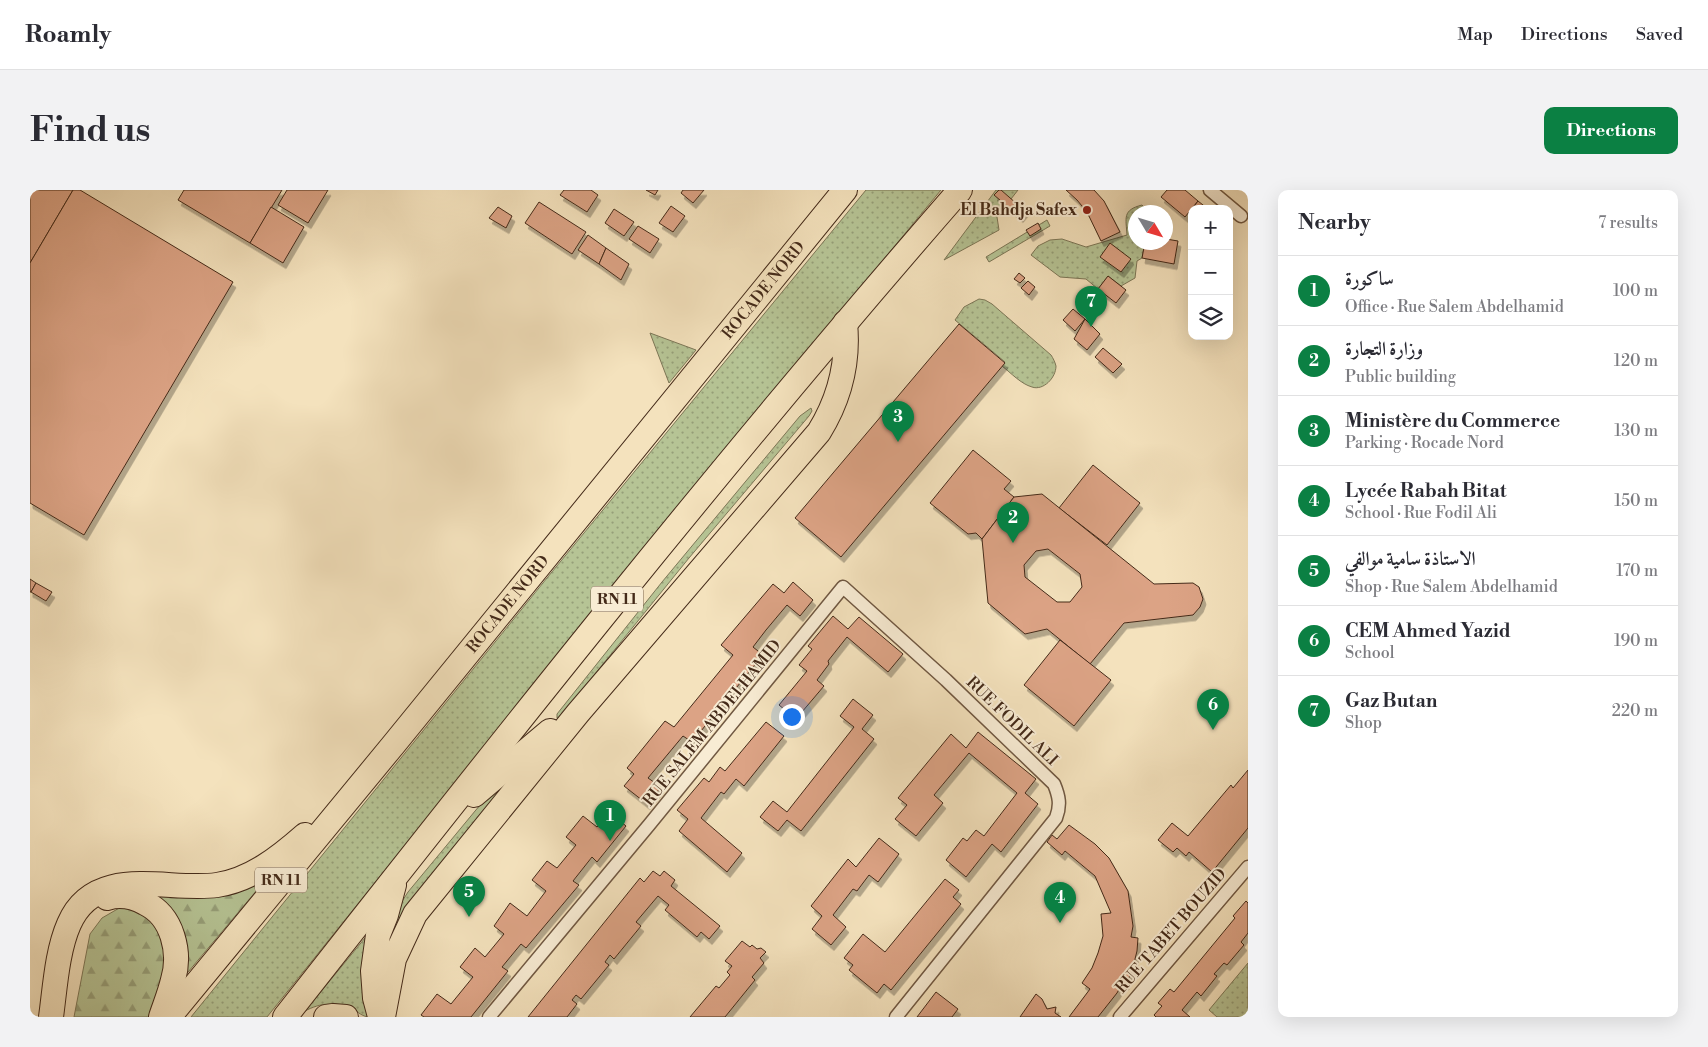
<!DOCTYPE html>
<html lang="en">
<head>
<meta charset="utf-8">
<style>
	:root { --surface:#fff; --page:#f2f2f3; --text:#2b2b33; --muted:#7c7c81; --line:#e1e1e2; --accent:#0b8043 }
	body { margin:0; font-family:"Libre Bodoni",Amiri,serif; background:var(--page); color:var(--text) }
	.controls { position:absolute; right:15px; top:15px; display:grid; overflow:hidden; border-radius:10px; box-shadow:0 5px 20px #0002 }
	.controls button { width:45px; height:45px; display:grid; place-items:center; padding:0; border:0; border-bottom:1px solid var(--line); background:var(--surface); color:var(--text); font:25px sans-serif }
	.compass { position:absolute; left:1098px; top:15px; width:45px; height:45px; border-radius:50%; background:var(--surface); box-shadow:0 5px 20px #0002; rotate:128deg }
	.you { position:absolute; left:761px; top:526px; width:18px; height:18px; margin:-12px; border:4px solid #fff; border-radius:50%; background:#1a73e8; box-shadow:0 0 0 8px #1a73e833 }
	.badge { display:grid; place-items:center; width:32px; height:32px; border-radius:50%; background:var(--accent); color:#fff; font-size:16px; font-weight:700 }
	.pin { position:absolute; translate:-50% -41px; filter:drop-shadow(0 1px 2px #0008) }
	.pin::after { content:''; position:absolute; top:26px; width:18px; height:15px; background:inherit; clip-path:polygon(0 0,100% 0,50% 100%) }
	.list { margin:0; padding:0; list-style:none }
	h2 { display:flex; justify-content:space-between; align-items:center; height:65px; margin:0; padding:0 20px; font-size:21px }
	h2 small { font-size:16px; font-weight:400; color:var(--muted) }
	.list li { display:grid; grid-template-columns:32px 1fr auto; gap:15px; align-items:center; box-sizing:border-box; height:70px; padding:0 20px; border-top:1px solid var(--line) }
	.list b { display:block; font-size:19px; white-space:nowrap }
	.list p { margin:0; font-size:16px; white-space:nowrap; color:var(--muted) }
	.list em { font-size:16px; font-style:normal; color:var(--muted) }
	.icon { flex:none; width:28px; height:28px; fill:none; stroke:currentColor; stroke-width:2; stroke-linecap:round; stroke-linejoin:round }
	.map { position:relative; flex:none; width:1218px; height:827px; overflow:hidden; border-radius:10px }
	header { display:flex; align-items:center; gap:30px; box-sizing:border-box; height:70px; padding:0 25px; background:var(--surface); border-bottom:1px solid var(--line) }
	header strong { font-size:24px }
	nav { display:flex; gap:28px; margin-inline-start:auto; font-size:18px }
	.intro { display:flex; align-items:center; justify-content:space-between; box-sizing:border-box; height:120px; padding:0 30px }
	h1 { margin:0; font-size:35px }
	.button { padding:12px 22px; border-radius:10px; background:var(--accent); color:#fff; font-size:18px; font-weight:700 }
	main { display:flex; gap:30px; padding:0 30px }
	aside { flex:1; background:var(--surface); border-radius:10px; box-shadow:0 5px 20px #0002 }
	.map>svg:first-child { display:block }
	.grass { fill:url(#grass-dots); stroke:#7d7757 }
	.forest { fill:url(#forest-firs); stroke:#7d7757 }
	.building { fill:#dca385; stroke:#442a19; fill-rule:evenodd; filter:url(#shadow) }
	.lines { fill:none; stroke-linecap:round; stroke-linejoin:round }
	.minor-casing { stroke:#705842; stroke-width:15 }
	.motorway-casing { stroke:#442a19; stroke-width:26 }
	.minor { stroke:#f8ecd4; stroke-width:12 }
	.motorway { stroke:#f4e2bd; stroke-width:24 }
	.poi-dot { fill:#8f2418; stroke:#f8ecd4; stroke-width:2 }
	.labels { text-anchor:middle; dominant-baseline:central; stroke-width:4; stroke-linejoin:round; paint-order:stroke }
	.shield { fill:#f8ecd4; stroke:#7a6451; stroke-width:1 }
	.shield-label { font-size:15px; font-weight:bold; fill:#442a19 }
	.poi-label { font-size:16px; font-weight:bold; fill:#442a19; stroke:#f8ecd4; text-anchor:end }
	.street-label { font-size:16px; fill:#442a19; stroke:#f8ecd4 }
</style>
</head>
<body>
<header>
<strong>Roamly</strong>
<nav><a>Map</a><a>Directions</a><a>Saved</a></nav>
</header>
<div class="intro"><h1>Find us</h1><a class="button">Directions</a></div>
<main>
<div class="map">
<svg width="1218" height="827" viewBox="0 0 1218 827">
	<defs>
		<pattern id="grass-dots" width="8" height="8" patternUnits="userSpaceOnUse" patternTransform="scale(1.25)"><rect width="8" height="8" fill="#b6c495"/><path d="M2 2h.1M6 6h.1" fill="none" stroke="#969f79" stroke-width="1.8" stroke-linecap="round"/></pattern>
		<pattern id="forest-firs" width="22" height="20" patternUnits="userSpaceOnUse" patternTransform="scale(1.25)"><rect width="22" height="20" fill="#b6c495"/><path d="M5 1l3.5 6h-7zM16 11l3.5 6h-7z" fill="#969f79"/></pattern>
		<filter id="shadow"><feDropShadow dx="3" dy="5.5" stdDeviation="0" flood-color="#0004"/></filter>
	</defs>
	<rect width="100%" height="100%" fill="#f4e2bd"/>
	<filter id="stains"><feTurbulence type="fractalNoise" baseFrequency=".004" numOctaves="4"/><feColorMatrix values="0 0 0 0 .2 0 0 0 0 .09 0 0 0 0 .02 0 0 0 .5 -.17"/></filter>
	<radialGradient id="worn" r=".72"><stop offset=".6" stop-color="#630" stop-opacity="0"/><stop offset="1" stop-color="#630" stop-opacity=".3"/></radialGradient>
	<!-- grass -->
	<g class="grass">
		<path d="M 836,0 L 911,0 L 575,406 L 237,827 L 161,827 L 517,388 Z"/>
		<path d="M 966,0 L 988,0 L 967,27 L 969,40 L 914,70 Z"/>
		<path d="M 1112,15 L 1119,22 L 1106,22 L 1106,52 L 1115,53 L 1112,68 L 1107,71 L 1105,88 L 1091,96 L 1078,86 L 1068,99 L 1056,89 L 1030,87 L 1001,65 L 1008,56 L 1020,50 L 1032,49 L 1056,57 L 1097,45 C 1096,28 1092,20 1112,15 Z"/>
		<path d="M 1017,30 L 1020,36 L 959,72 L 956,67 Z"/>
		<path d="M 949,109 L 955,110 L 962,114 L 1021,165 C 1023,168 1025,172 1026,176 C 1026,188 1013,201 1002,197 C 991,194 981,183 972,176 L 975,172 L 925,130 L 934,117 Z"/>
		<path d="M 620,143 L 666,160 L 639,193 Z"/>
		<path d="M 781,218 L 782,221 L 779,226 L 659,368 L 530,527 L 527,528 L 527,524 L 632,392 L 770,226 Z"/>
		<path d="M 479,580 L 491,583 L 370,737 L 365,736 L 363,731 L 366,721 L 378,702 Z"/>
		<path d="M 344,737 L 340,827 C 332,827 329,822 322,819 C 306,811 290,813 275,821 Z"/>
		<path d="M 1218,773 L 1218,827 L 1187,827 L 1179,820 Z"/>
	</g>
	<!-- forest -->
	<g class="forest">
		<path d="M 243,681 L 153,788 L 115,702 Z"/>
		<path d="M 91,717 L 111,719 L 125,730 L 138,766 L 125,819 L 118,827 L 44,827 L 60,744 L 72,728 Z"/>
	</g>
	<!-- building -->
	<g class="building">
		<path d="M 0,0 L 43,0 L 0,73 Z"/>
		<path d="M 43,0 L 50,0 L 203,92 L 54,345 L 0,313 L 0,73 Z"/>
		<path d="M 154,0 L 252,0 L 220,53 L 148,10 Z"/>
		<path d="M 257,0 L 298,0 L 278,33 L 248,15 Z"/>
		<path d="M 534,0 L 561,0 L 568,5 L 557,22 L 530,5 Z"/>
		<path d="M 616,0 L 628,0 L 625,5 Z"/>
		<path d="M 653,0 L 674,0 L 663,13 L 651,3 Z"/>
		<path d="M 969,0 L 971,0 L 995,21 L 990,27 L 964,5 Z"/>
		<path d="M 1036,0 L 1064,0 L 1074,11 L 1090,42 L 1071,51 L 1057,22 L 1047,10 Z"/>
		<path d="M 1137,0 L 1155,0 L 1168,11 L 1155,27 L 1131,7 Z"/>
		<path d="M 1168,11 L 1178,19 L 1162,19 Z"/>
		<path d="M 509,12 L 556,42 L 542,64 L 495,33 Z"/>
		<path d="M 641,16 L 655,26 L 643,42 L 629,33 Z"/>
		<path d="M 241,17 L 274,37 L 253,73 L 220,53 Z"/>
		<path d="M 468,17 L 482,26 L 476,38 L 459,28 Z"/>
		<path d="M 584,19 L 604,32 L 594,46 L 575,33 Z"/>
		<path d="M 1008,33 L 1011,39 L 1000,46 L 996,40 Z"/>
		<path d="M 608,36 L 629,49 L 620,63 L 599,49 Z"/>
		<path d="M 558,45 L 576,58 L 569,74 L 548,60 Z"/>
		<path d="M 1136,49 L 1148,51 L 1144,74 L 1112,68 L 1115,52 L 1136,52 Z"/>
		<path d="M 1080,53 L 1101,69 L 1091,82 L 1070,67 Z"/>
		<path d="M 576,58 L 599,74 L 591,90 L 569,74 Z"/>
		<path d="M 989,83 L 995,88 L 990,93 L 984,89 Z"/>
		<path d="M 1078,86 L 1096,100 L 1086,113 L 1068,99 Z"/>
		<path d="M 998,91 L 1005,97 L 999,105 L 991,98 Z"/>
		<path d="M 1043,119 L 1055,129 L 1045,141 L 1033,130 Z"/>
		<path d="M 1055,129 L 1070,144 L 1057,160 L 1044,149 Z"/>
		<path d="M 929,134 L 975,173 L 811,367 L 765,328 Z"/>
		<path d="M 1073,158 L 1092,174 L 1083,183 L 1065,167 Z"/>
		<path d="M 943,260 L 981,291 L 974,299 L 984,307 L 952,349 L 946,343 L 938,344 L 900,313 Z"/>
		<path d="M 1063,275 L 1110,313 L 1077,355 L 1029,318 Z"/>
		<path d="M 1012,304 L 1124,394 L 1163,393 L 1169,397 L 1173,409 L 1170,417 L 1163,425 L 1094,433 L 1060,474 L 1017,439 L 995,444 L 958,413 L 952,349 L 984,307 ZM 1018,359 L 1050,384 L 1052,397 L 1040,412 L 1027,412 L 995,387 L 994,375 L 1006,361 Z"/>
		<path d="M 0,389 L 6,393 L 1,402 L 0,402 Z"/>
		<path d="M 763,392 L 783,410 L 770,426 L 757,415 L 736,440 L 723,457 L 733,465 L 662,552 L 653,546 L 618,588 L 631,597 L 617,614 L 594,596 L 604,584 L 597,578 L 635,531 L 644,537 L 703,465 L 691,455 L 743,394 L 754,403 Z"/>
		<path d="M 6,393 L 22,402 L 16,411 L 1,402 Z"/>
		<path d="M 803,426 L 818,439 L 829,427 L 873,464 L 858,482 L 817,447 L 798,471 L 799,474 L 787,490 L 794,496 L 766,529 L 749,515 L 777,481 L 769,475 L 782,459 L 778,456 Z"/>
		<path d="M 1030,450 L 1081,490 L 1044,536 L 994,495 Z"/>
		<path d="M 823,509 L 843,525 L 832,539 L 844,549 L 771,641 L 757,630 L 748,641 L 730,627 L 743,611 L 757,622 L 824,537 L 810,526 Z"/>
		<path d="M 736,532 L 754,546 L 714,596 L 706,589 L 694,604 L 691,602 L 671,628 L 712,663 L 697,682 L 649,641 L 658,629 L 647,620 L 674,588 L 679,592 L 690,577 L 695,581 Z"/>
		<path d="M 948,542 L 1006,589 L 995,603 L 1008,614 L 971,662 L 962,654 L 936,687 L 916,670 L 933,648 L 937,651 L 946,640 L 954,646 L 987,603 L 939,563 L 904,605 L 913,613 L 886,646 L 865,629 L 877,615 L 868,608 L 921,544 L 936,558 Z"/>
		<path d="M 1218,580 L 1218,638 L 1182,682 L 1159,662 L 1156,666 L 1147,658 L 1143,662 L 1128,650 L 1142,633 L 1158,646 L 1201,595 L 1203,598 Z"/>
		<path d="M 579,622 L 596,636 L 567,672 L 562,667 L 543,691 L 549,695 L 496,758 L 491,754 L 472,777 L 478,781 L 441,827 L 394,827 L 391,825 L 407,804 L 421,814 L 443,787 L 430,777 L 445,758 L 455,767 L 474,744 L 464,736 L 480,713 L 497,726 L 516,701 L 502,690 L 517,671 L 527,678 L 546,655 L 536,647 L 553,626 L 567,637 Z"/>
		<path d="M 1039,635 L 1065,654 L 1079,668 L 1098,701 L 1103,736 L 1101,747 L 1108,748 L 1107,761 L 1102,781 L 1096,794 L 1092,794 L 1087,803 L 1068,827 L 1039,827 L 1060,799 L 1052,793 L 1062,778 L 1068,763 L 1073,746 L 1071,724 L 1081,723 L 1065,686 L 1035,661 L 1032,665 L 1017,652 L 1022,645 L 1027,649 Z"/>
		<path d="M 849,648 L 869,664 L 848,692 L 839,685 L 827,701 L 823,699 L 803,725 L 816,737 L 801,755 L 782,739 L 792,726 L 781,716 L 818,669 L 826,677 Z"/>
		<path d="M 623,681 L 630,686 L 634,681 L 645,690 L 641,696 L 690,736 L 679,749 L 671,742 L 667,747 L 635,720 L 639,715 L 628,706 L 606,732 L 611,736 L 584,769 L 580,765 L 575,772 L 579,775 L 551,809 L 546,805 L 542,810 L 547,814 L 537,827 L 498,827 L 610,688 L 614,692 Z"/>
		<path d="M 915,689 L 929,700 L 923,707 L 931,714 L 861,800 L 854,794 L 847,803 L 819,780 L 823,775 L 814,768 L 833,744 L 855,762 Z"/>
		<path d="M 1216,711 L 1218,713 L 1218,743 L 1211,752 L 1214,755 L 1197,775 L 1194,773 L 1184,784 L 1187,786 L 1171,806 L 1167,802 L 1152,820 L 1160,827 L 1126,827 L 1124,825 L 1132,816 L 1128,813 L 1140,799 L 1144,802 L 1205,728 L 1203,726 Z"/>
		<path d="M 712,751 L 720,757 L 722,755 L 727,759 L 731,758 L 736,762 L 730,768 L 734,773 L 722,787 L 725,790 L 695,827 L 660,827 L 686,796 L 689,798 L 700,785 L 697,782 L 702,776 L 695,771 Z"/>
		<path d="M 906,802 L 928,819 L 922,827 L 887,827 Z"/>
		<path d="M 1006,804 L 1012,809 L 1017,819 L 1026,817 L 1025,823 L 1031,827 L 990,827 Z"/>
	</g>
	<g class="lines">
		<defs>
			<g id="minor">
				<path d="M 1180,0 L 1211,26"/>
				<path d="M 459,827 L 619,635 L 813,397 L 916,490 L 1024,594 C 1029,606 1031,615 1026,628 L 866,827"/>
				<path d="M 1090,827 L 1218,677"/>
			</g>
			<g id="motorway">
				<path d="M 444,605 L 520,541"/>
				<path d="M 77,708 C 90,704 104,707 115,713 C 143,726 151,763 143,790 C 140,803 135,815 131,827"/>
				<path d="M 349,823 L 345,808 L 343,781 L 348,745 L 356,725 L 364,695"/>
				<path d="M 21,827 C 25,798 27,761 39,734 C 65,673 138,702 187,695 C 221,690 250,667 275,645"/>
				<path id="s1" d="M 139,827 L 364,554 L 815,0"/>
				<path d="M 255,827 C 475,547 696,268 930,0"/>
				<path d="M 296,827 L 303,826 L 316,827"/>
				<path d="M 353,827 L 364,769 L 385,724 L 548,523 L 789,242 C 810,208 819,173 815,133"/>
			</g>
		</defs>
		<!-- minor casing -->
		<use href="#minor" class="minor-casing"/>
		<!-- motorway casing -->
		<use href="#motorway" class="motorway-casing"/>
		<!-- minor -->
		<use href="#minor" class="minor"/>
		<!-- motorway -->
		<use href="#motorway" class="motorway"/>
	</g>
	<!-- markers -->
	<circle class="poi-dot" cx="1057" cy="20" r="5"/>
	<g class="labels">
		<!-- shield labels -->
		<g class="shield">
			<rect x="561" y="396.5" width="52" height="25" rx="4"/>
			<rect x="225" y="677.5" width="52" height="25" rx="4"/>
		</g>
		<g class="shield-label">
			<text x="587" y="409">RN 11</text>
			<text x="251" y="690">RN 11</text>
		</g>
		<!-- poi labels -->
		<g class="poi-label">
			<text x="1047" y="20">El Bahdja Safex</text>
		</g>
		<!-- street labels -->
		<g class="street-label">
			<text stroke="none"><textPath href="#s1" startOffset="939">ROCADE NORD</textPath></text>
			<text stroke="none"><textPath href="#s1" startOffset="534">ROCADE NORD</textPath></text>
			<text transform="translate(982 531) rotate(44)">RUE FODIL ALI</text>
			<text transform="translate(682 533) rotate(-51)">RUE SALEM ABDELHAMID</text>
			<text transform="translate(1141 741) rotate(-49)">RUE TABET BOUZID</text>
		</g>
	</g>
	<rect width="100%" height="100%" filter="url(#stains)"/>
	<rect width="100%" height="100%" fill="url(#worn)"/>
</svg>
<div class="controls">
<button>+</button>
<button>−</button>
<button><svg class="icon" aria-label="layers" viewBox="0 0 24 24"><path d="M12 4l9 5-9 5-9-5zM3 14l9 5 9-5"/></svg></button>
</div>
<svg class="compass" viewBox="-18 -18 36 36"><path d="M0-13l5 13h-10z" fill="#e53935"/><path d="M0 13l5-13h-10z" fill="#7c7c81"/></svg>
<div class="you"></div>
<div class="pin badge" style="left:580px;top:651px">1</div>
<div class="pin badge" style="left:983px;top:353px">2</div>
<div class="pin badge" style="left:868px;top:252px">3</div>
<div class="pin badge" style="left:1030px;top:733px">4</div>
<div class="pin badge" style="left:439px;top:727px">5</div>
<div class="pin badge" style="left:1183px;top:540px">6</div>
<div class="pin badge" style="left:1061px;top:137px">7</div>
</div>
<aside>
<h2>Nearby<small>7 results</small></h2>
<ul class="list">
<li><span class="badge">1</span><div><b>ساكورة</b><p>Office · Rue Salem Abdelhamid</p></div><em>100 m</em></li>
<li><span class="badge">2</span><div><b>وزارة التجارة</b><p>Public building</p></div><em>120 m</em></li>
<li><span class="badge">3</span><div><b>Ministère du Commerce</b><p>Parking · Rocade Nord</p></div><em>130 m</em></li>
<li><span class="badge">4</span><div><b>Lycée Rabah Bitat</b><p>School · Rue Fodil Ali</p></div><em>150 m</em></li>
<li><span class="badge">5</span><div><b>الاستاذة سامية موالفي</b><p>Shop · Rue Salem Abdelhamid</p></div><em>170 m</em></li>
<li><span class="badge">6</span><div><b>CEM Ahmed Yazid</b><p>School</p></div><em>190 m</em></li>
<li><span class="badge">7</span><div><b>Gaz Butan</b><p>Shop</p></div><em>220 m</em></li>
</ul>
</aside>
</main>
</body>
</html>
